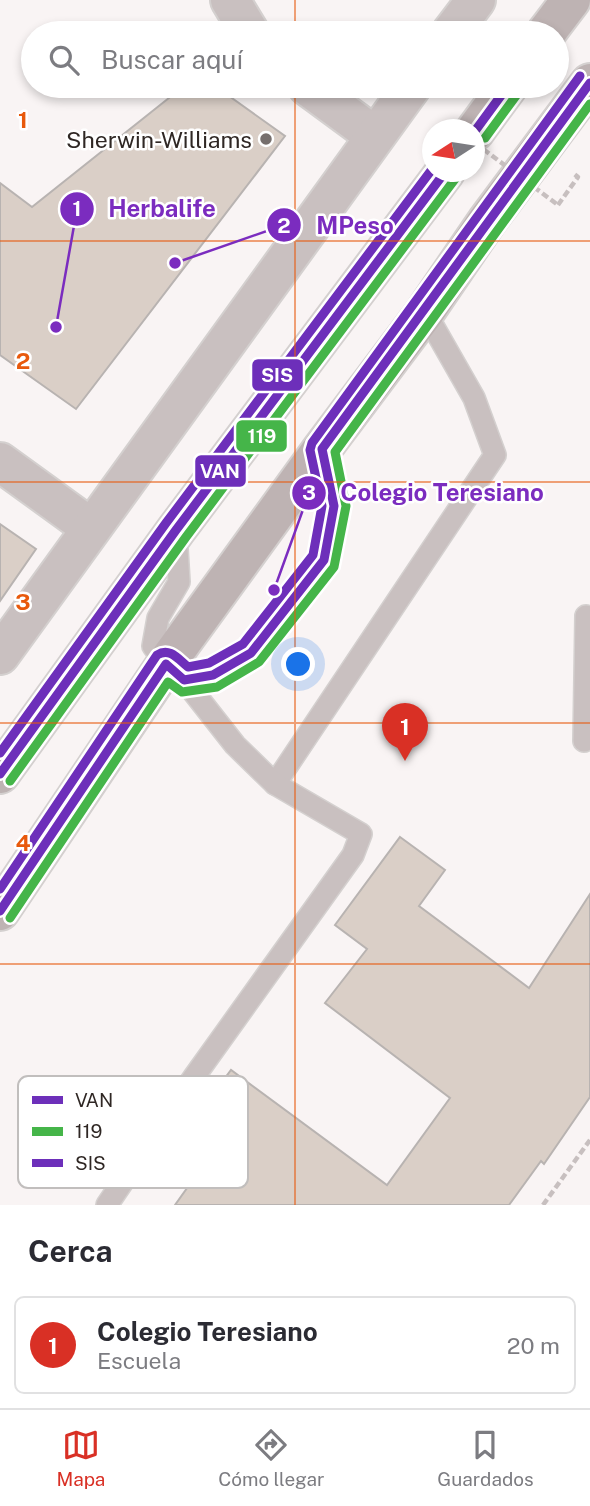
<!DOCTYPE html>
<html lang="es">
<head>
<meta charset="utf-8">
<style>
	:root { --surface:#fff; --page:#f7f7f7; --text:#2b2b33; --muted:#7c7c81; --line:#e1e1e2; --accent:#d93025 }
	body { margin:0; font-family:"Public Sans",sans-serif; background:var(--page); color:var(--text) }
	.compass { position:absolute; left:422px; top:119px; width:63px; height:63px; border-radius:50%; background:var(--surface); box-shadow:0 4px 10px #0003; rotate:258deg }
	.you { position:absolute; left:299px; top:665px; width:24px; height:24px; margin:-18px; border:5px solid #fff; border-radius:50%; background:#1a73e8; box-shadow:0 0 0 10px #1a73e833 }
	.badge { display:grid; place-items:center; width:46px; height:46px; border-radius:50%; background:var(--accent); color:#fff; font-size:23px; font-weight:700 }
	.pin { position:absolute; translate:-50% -58px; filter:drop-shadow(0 2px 4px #0008) }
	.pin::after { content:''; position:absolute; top:37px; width:24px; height:21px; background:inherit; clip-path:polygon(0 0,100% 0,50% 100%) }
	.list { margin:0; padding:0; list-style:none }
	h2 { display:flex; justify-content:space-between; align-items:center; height:91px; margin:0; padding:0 28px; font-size:30px }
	h2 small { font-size:23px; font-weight:400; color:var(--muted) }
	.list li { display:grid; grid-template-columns:46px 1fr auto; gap:21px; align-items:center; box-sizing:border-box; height:98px; margin:0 14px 14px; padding:0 14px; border:2px solid var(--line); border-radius:10px }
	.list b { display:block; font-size:26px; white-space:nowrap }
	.list p { margin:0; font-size:23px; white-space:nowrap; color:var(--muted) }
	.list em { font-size:23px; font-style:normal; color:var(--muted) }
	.icon { flex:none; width:38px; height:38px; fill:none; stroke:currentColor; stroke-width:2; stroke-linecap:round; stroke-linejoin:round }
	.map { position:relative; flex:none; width:590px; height:1205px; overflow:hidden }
	.search { position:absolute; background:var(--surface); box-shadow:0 4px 10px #0003; left:21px; right:21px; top:21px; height:77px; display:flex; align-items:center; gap:18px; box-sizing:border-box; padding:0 24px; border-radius:38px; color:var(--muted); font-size:26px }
	.sheet { height:203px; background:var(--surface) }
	nav { display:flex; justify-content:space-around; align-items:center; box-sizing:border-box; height:98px; border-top:2px solid var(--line); background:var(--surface); font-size:19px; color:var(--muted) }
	nav a { display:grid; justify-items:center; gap:4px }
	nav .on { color:var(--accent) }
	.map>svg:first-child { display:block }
	.building { fill:#dacfc7; stroke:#b8b3b1; stroke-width:2 }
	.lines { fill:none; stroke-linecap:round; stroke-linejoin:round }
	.lane-casing { stroke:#d4d0cf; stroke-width:24 }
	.street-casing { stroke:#d4d0cf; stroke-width:42 }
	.highway-casing { stroke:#d4d0cf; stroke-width:42 }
	.path { stroke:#c7bfbf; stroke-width:4.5; stroke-dasharray:7 3.5; stroke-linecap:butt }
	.lane { stroke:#c9c0c0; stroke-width:21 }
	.street { stroke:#c9c0c0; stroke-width:38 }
	.highway { stroke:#beb3b3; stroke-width:38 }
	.path-bridge { stroke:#c7bfbf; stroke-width:4.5; stroke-dasharray:7 3.5; stroke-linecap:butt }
	.bus-1-casing { stroke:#fff; stroke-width:14 }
	.bus-2-casing { stroke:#fff; stroke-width:14 }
	.bus-3-casing { stroke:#fff; stroke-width:14 }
	.bus-1 { stroke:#6d2fba; stroke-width:9 }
	.bus-2 { stroke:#45b549; stroke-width:9 }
	.bus-3 { stroke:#6d2fba; stroke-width:9 }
	.grid { fill:none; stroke:#e8590c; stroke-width:2; stroke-opacity:0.55 }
	.poi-dot { fill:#766f6d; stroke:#fff; stroke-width:2.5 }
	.labels { text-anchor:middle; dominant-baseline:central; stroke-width:5; stroke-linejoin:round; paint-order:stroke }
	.poi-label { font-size:23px; fill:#2f2724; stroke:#fff; text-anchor:end }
	.key { fill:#fff; stroke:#c1bebd; stroke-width:2 }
	.key-label { font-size:19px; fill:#2f2724 }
	.grid-label { font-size:23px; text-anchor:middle; font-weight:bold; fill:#e8590c; stroke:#fff; stroke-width:5; stroke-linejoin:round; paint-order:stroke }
	.leader { fill:none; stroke:#7b2cbf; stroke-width:2.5 }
	.callout-dot { fill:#7b2cbf; stroke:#fff; stroke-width:2.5 }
	.mark-label { font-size:21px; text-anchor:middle; font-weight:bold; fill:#fff }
	.callout-label { font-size:24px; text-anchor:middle; font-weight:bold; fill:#7b2cbf; stroke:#fff; stroke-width:5; stroke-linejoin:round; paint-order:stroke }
	.line-badge { stroke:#fff; stroke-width:2.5 }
	.badge-label { font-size:19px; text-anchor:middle; font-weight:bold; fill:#fff }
</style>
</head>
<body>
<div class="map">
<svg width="590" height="1205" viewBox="0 0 590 1205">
	<rect width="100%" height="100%" fill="#f9f4f4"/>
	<!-- building -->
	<g class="building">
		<path d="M 184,86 L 215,86 L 285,136 L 76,409 L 0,355 L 0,183 L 32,207 Z"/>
		<path d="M 0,524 L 36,549 L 0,601 Z"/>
		<path d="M 400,837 L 445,870 L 419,906 L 529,988 L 590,894 L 590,1097 L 544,1164 L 541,1161 L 509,1205 L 175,1205 L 197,1174 L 192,1171 L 225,1125 L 202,1109 L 231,1070 L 387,1185 L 450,1098 L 325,1003 L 367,949 L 335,925 Z"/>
	</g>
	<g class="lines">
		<defs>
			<g id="lane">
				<path d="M 176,532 L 179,582 L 158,618 L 153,646 L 166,664 L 184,680 L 213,675 L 251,653 L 324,560 L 334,506 L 322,449"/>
				<path d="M 584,741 L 586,616"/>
				<path d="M 275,784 L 495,455 L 474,398 L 425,312"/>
				<path d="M 107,1205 L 194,1077 L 353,855 L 361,834 L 275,784 L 235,745 L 184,680"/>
			</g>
			<g id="street">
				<path d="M 230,0 L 250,33"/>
				<path d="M 451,33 L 476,0"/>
				<path d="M 307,86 L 375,136"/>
				<path d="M 0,462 L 91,528"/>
				<path d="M 0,655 L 412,86"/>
			</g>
			<g id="highway">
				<path d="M 546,33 L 571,0"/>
				<path d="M 475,131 L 508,86"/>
				<path d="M 0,774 L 176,530 L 445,172"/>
				<path d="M 0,911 L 166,664 L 322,449 L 425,312 L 487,221 L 590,83"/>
			</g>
		</defs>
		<!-- lane casing -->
		<use href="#lane" class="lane-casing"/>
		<!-- street casing -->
		<use href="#street" class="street-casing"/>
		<!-- highway casing -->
		<use href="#highway" class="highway-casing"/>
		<!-- path -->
		<g class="path">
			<path d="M 558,205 L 578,177 L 573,173"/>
			<path d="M 543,1205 L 590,1140"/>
		</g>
		<!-- lane -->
		<use href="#lane" class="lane"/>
		<!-- street -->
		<use href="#street" class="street"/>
		<!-- highway -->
		<use href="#highway" class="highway"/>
		<!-- path-bridge -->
		<path class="path-bridge" d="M 475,143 L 558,205"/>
		<defs>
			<g id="bus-1">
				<path d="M 475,131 L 508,86"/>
				<path d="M 0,774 L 176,530 L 445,172"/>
				<path d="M 0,911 L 166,664 L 184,680 L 213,675 L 251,653 L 324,560 L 334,506 L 322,449 L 590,83"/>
			</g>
			<g id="bus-2">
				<path d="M 485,138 L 518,93"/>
				<path d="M 10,781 L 186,537 L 455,179"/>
				<path d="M 10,918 L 168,682 L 182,692 L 217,687 L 259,662 L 334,567 L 346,506 L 335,452 L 590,104"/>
			</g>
			<g id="bus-3">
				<path d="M 0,753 L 166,523 L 433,168"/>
				<path d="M 0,889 L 157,655 C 170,647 178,659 188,667 L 209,663 L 243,644 L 313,555 L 322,506 L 310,450 L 312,443 L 580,76"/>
			</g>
		</defs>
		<!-- bus-1 casing -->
		<use href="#bus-1" class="bus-1-casing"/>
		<!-- bus-2 casing -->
		<use href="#bus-2" class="bus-2-casing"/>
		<!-- bus-3 casing -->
		<use href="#bus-3" class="bus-3-casing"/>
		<!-- bus-1 -->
		<use href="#bus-1" class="bus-1"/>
		<!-- bus-2 -->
		<use href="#bus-2" class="bus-2"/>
		<!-- bus-3 -->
		<use href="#bus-3" class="bus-3"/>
	</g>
	<!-- grid -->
	<path class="grid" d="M 295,0 L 295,33M 295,86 L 295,1205M 0,241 L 590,241M 0,482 L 590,482M 0,723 L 590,723M 0,964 L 590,964"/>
	<!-- markers -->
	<circle class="poi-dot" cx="266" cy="139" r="7"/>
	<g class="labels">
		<!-- poi labels -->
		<g class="poi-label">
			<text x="252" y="139">Sherwin-Williams</text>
		</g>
	</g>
	<!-- legend -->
	<rect x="18" y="1076" width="230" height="112" rx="10" class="key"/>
	<rect x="32" y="1096" width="31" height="8" fill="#6d2fba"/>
	<rect x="32" y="1127" width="31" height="9" fill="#45b549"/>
	<rect x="32" y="1159" width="31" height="8" fill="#6d2fba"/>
	<g class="key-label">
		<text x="75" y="1107">VAN</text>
		<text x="75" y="1138">119</text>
		<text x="75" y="1170">SIS</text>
	</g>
	<g class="grid-label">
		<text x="23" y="128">1</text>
		<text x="23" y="369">2</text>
		<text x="23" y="610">3</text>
		<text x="23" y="851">4</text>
	</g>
	<!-- callouts -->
	<path class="leader" d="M56 327L77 209M175 263L284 225M274 590L309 493"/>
	<g class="callout-dot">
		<circle cx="56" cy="327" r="7"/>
		<circle cx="175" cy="263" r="7"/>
		<circle cx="274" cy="590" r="7"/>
		<circle cx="77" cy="209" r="18"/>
		<circle cx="284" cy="225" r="18"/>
		<circle cx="309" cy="493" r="18"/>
	</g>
	<g class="mark-label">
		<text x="77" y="216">1</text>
		<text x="284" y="233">2</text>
		<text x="309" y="500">3</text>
	</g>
	<g class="callout-label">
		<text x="162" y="217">Herbalife</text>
		<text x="355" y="234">MPeso</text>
		<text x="442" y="501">Colegio Teresiano</text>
	</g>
	<g class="line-badge">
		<rect x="251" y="358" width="53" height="34" rx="7" fill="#6d2fba"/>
		<rect x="235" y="419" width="53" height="34" rx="7" fill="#45b549"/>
		<rect x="194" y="454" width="53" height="34" rx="7" fill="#6d2fba"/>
	</g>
	<g class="badge-label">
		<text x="277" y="382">SIS</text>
		<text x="262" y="443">119</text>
		<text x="220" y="478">VAN</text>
	</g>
</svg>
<svg class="compass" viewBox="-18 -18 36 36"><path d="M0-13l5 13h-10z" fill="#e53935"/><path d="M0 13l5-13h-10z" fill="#7c7c81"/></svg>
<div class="you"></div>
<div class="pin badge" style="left:405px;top:761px">1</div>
<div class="search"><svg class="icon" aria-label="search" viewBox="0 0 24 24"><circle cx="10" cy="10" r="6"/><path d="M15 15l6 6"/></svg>Buscar aquí</div>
</div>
<section class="sheet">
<h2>Cerca<small></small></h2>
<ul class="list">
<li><span class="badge">1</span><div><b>Colegio Teresiano</b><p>Escuela</p></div><em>20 m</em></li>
</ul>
</section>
<nav>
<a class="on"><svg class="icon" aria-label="map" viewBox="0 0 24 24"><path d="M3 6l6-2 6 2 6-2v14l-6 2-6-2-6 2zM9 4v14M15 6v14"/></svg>Mapa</a>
<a><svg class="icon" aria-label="directions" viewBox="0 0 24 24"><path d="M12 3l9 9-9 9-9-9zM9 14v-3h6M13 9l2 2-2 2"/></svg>Cómo llegar</a>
<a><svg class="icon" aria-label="saved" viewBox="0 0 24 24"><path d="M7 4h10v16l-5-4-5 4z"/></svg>Guardados</a>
</nav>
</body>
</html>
